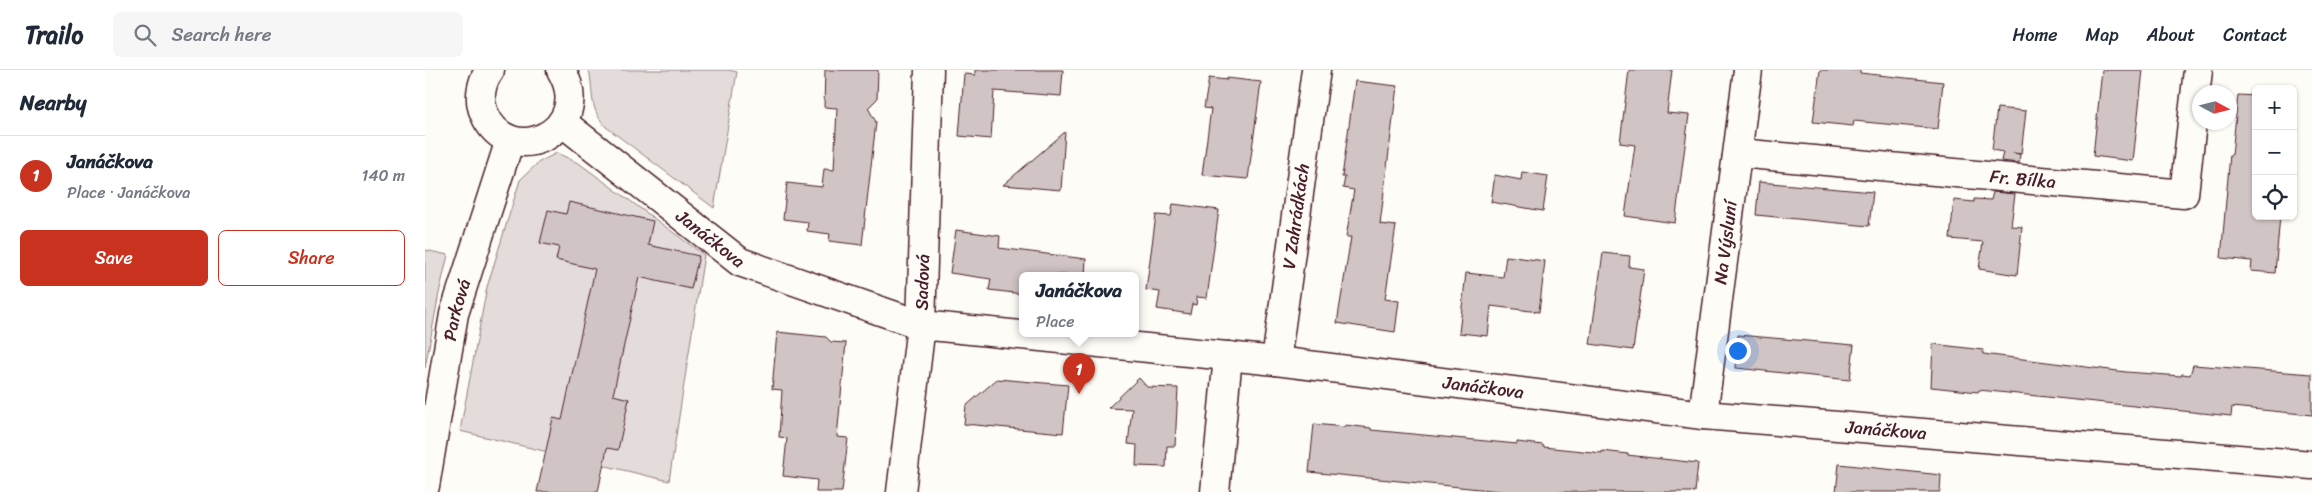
<!DOCTYPE html>
<html lang="en">
<head>
<meta charset="utf-8">
<style>
	:root { --surface:#fff; --page:#f6f6f7; --text:#1f2937; --muted:#747a83; --line:#e0e1e3; --accent:#c8321e }
	body { margin:0; font-family:Sriracha,sans-serif; background:var(--page); color:var(--text) }
	.controls { position:absolute; right:15px; top:15px; display:grid; overflow:hidden; border-radius:8px; box-shadow:0 1px 4px #0004 }
	.controls button { width:45px; height:45px; display:grid; place-items:center; padding:0; border:0; border-bottom:1px solid var(--line); background:var(--surface); color:var(--text); font:25px sans-serif }
	.compass { position:absolute; left:1767px; top:15px; width:45px; height:45px; border-radius:50%; background:var(--surface); box-shadow:0 1px 4px #0004; rotate:97deg }
	.you { position:absolute; left:1312px; top:280px; width:18px; height:18px; margin:-12px; border:4px solid #fff; border-radius:50%; background:#1a73e8; box-shadow:0 0 0 8px #1a73e833 }
	.badge { display:grid; place-items:center; width:32px; height:32px; border-radius:50%; background:var(--accent); color:#fff; font-size:16px; font-weight:700 }
	.pin { position:absolute; translate:-50% -41px; filter:drop-shadow(0 1px 2px #0008) }
	.pin::after { content:''; position:absolute; top:26px; width:18px; height:15px; background:inherit; clip-path:polygon(0 0,100% 0,50% 100%) }
	.popup { position:absolute; left:594px; top:202px; width:120px; height:65px; box-sizing:border-box; display:grid; place-content:center; border-radius:8px; background:var(--surface); filter:drop-shadow(0 1px 4px #0005); font-size:16px; white-space:nowrap; color:var(--muted) }
	.popup b { font-size:19px; color:var(--text) }
	.popup::after { content:''; position:absolute; left:50%; top:100%; margin-left:-10px; border:10px solid transparent; border-top-color:var(--surface) }
	.list { margin:0; padding:0; list-style:none }
	h2 { display:flex; justify-content:space-between; align-items:center; height:65px; margin:0; padding:0 20px; font-size:21px }
	h2 small { font-size:16px; font-weight:400; color:var(--muted) }
	.list li { display:grid; grid-template-columns:32px 1fr auto; gap:15px; align-items:center; box-sizing:border-box; height:80px; padding:0 20px; border-top:1px solid var(--line) }
	.list b { display:block; font-size:19px; white-space:nowrap }
	.list p { margin:0; font-size:16px; white-space:nowrap; color:var(--muted) }
	.list em { font-size:16px; font-style:normal; color:var(--muted) }
	.actions { display:flex; gap:10px; padding:15px 20px }
	.actions a { flex:1; padding:11px 0; border:1px solid var(--accent); border-radius:8px; text-align:center; font-size:18px; color:var(--accent) }
	.actions .main { background:var(--accent); color:#fff }
	.icon { flex:none; width:28px; height:28px; fill:none; stroke:currentColor; stroke-width:2; stroke-linecap:round; stroke-linejoin:round }
	.map { position:relative; flex:none; width:1887px; height:422px; overflow:hidden }
	header { display:flex; align-items:center; gap:30px; box-sizing:border-box; height:70px; padding:0 25px; background:var(--surface); border-bottom:1px solid var(--line) }
	header strong { font-size:24px }
	nav { display:flex; gap:28px; margin-inline-start:auto; font-size:18px }
	.search { width:350px; height:45px; background:var(--page); display:flex; align-items:center; gap:12px; box-sizing:border-box; padding:0 18px; border-radius:8px; color:var(--muted); font-size:19px }
	main { display:flex }
	aside { flex:1; background:var(--surface) }
	.map>svg:first-child { display:block }
	.green { fill:#e3dcda; stroke:#967e82 }
	.building { fill:#d0c5c4; stroke:#4a1f2b }
	.lines { fill:none; stroke-linecap:round; stroke-linejoin:round }
	.minor-casing { stroke:#4a1f2b; stroke-width:31 }
	.minor { stroke:#fdfcf7; stroke-width:28 }
	.labels { text-anchor:middle; dominant-baseline:central; stroke-width:5; stroke-linejoin:round; paint-order:stroke }
	.street-label { font-size:18px; fill:#4a1f2b; stroke:#fdfcf7 }
</style>
</head>
<body>
<header>
<strong>Trailo</strong>
<div class="search"><svg class="icon" aria-label="search" viewBox="0 0 24 24"><circle cx="10" cy="10" r="6"/><path d="M15 15l6 6"/></svg>Search here</div>
<nav><a>Home</a><a>Map</a><a>About</a><a>Contact</a></nav>
</header>
<main>
<aside>
<h2>Nearby<small></small></h2>
<ul class="list">
<li><span class="badge">1</span><div><b>Janáčkova</b><p>Place · Janáčkova</p></div><em>140 m</em></li>
</ul>
<div class="actions"><a class="main">Save</a><a>Share</a></div>
</aside>
<div class="map">
<svg width="1887" height="422" viewBox="0 0 1887 422">
	<rect width="100%" height="100%" fill="#fdfcf7"/>
	<filter id="ink" filterUnits="userSpaceOnUse"><feTurbulence type="fractalNoise" baseFrequency=".02" numOctaves="2"/><feDisplacementMap in="SourceGraphic" scale="10" xChannelSelector="R" yChannelSelector="G"/><feConvolveMatrix kernelMatrix="1 2 1 2 8 2 1 2 1" color-interpolation-filters="sRGB"/></filter>
	<g filter="url(#ink)">
		<!-- green -->
		<g class="green">
			<path d="M 163,0 L 303,0 L 312,2 L 289,138 L 181,57 C 165,39 168,26 165,4 Z"/>
			<path d="M 132,83 L 155,94 L 279,185 L 244,411 L 35,361 L 62,217 L 95,110 L 114,92 Z"/>
			<path d="M 0,180 L 23,185 L 14,223 L 0,298 Z"/>
		</g>
		<!-- building -->
		<g class="building">
			<path d="M 400,0 L 453,0 L 452,29 L 443,38 L 451,52 L 437,175 L 404,171 L 405,164 L 382,161 L 383,152 L 358,149 L 362,113 L 397,117 L 399,99 L 409,100 L 412,38 L 399,37 Z"/>
			<path d="M 550,0 L 638,0 L 636,26 L 569,21 L 566,69 L 534,66 L 539,4 L 550,5 Z"/>
			<path d="M 1204,0 L 1247,0 L 1242,43 L 1264,45 L 1250,153 L 1200,146 L 1210,75 L 1195,73 Z"/>
			<path d="M 1395,0 L 1435,0 L 1435,3 L 1518,12 L 1513,59 L 1429,51 L 1428,56 L 1388,52 Z"/>
			<path d="M 1677,0 L 1718,0 L 1708,91 L 1668,86 Z"/>
			<path d="M 784,8 L 802,10 L 802,8 L 836,12 L 823,109 L 777,105 L 786,39 L 779,38 Z"/>
			<path d="M 930,11 L 972,16 L 955,154 L 971,156 L 960,229 L 974,231 L 970,262 L 912,253 L 926,167 L 921,167 L 929,120 L 918,118 L 920,107 L 917,107 Z"/>
			<path d="M 1813,25 L 1831,26 L 1831,146 L 1855,146 L 1850,203 L 1826,201 L 1827,191 L 1796,188 L 1805,84 L 1807,85 Z"/>
			<path d="M 1572,38 L 1601,41 L 1596,84 L 1588,83 L 1595,84 L 1594,93 L 1576,91 L 1578,82 L 1567,80 Z"/>
			<path d="M 640,62 L 636,120 L 578,115 Z"/>
			<path d="M 1097,102 L 1123,106 L 1118,141 L 1066,132 L 1070,105 L 1096,110 Z"/>
			<path d="M 1334,112 L 1448,122 L 1444,156 L 1331,145 Z"/>
			<path d="M 1568,122 L 1590,124 L 1586,156 L 1597,157 L 1592,205 L 1554,199 L 1558,172 L 1525,169 L 1529,130 L 1549,132 L 1549,129 L 1566,130 Z"/>
			<path d="M 144,132 L 228,151 L 223,175 L 274,186 L 266,219 L 214,207 L 188,325 L 204,329 L 193,380 L 182,378 L 173,422 L 112,422 L 128,348 L 137,350 L 170,199 L 131,190 L 134,177 L 115,173 L 123,140 L 141,144 Z"/>
			<path d="M 748,134 L 794,140 L 782,228 L 772,227 L 771,235 L 767,234 L 765,244 L 732,239 L 735,222 L 721,220 L 731,145 L 746,146 Z"/>
			<path d="M 531,160 L 575,166 L 574,178 L 661,189 L 660,205 L 598,205 L 598,224 L 564,220 L 566,209 L 525,203 Z"/>
			<path d="M 1178,183 L 1205,186 L 1204,197 L 1219,199 L 1208,280 L 1165,274 Z"/>
			<path d="M 1081,186 L 1120,191 L 1114,242 L 1066,236 L 1063,266 L 1034,263 L 1041,203 L 1078,207 Z"/>
			<path d="M 352,262 L 401,267 L 406,272 L 421,273 L 412,367 L 423,368 L 417,422 L 391,422 L 392,410 L 358,406 L 362,368 L 354,367 L 357,320 L 347,319 Z"/>
			<path d="M 1313,265 L 1429,275 L 1425,310 L 1311,298 Z"/>
			<path d="M 1508,274 L 1558,280 L 1558,284 L 1701,302 L 1756,306 L 1757,304 L 1765,305 L 1768,295 L 1887,304 L 1887,345 L 1807,337 L 1806,346 L 1554,320 L 1553,322 L 1506,317 Z"/>
			<path d="M 714,308 L 722,317 L 753,318 L 750,376 L 742,376 L 741,397 L 711,396 L 712,375 L 703,374 L 707,339 L 683,338 Z"/>
			<path d="M 572,309 L 643,315 L 638,363 L 539,354 L 541,336 Z"/>
			<path d="M 889,354 L 920,357 L 920,355 L 946,358 L 946,360 L 1092,374 L 1092,372 L 1118,375 L 1118,377 L 1177,383 L 1177,381 L 1203,384 L 1202,385 L 1273,393 L 1270,422 L 1085,422 L 884,402 Z"/>
			<path d="M 1414,394 L 1516,405 L 1515,422 L 1411,422 Z"/>
		</g>
		<g class="lines">
			<defs>
				<g id="minor">
					<path d="M 65,0 C 56,12 53,29 59,43 C 84,103 172,60 136,0"/>
					<path id="s1" d="M 137,52 L 315,192 L 496,255 L 851,291 L 1278,345 L 1887,395"/>
					<path id="s2" d="M 1313,83 L 1759,124 L 1773,0"/>
					<path id="s3" d="M 851,291 L 891,0"/>
					<path id="s4" d="M 1278,345 L 1323,0"/>
					<path id="s5" d="M 0,416 L 29,244 L 85,70"/>
					<path id="s6" d="M 476,422 L 496,255 L 504,0"/>
					<path d="M 790,422 L 803,286"/>
				</g>
			</defs>
			<!-- minor casing -->
			<use href="#minor" class="minor-casing"/>
			<!-- minor -->
			<use href="#minor" class="minor"/>
		</g>
	</g>
	<g class="labels">
		<!-- street labels -->
		<g class="street-label">
			<text stroke="none"><textPath href="#s2" startOffset="286">Fr. Bílka</textPath></text>
			<text stroke="none"><textPath href="#s3" startOffset="146">V Zahrádkách</textPath></text>
			<text stroke="none"><textPath href="#s1" startOffset="189">Janáčkova</textPath></text>
			<text stroke="none"><textPath href="#s4" startOffset="174">Na Výsluní</textPath></text>
			<text stroke="none"><textPath href="#s6" startOffset="211">Sadová</textPath></text>
			<text stroke="none"><textPath href="#s5" startOffset="179">Parková</textPath></text>
			<text stroke="none"><textPath href="#s1" startOffset="984">Janáčkova</textPath></text>
			<text stroke="none"><textPath href="#s1" startOffset="1389">Janáčkova</textPath></text>
		</g>
	</g>
</svg>
<div class="controls">
<button>+</button>
<button>−</button>
<button><svg class="icon" aria-label="locate" viewBox="0 0 24 24"><circle cx="12" cy="12" r="6"/><path d="M12 2v4M12 18v4M2 12h4M18 12h4"/></svg></button>
</div>
<svg class="compass" viewBox="-18 -18 36 36"><path d="M0-13l5 13h-10z" fill="#e53935"/><path d="M0 13l5-13h-10z" fill="#747a83"/></svg>
<div class="you"></div>
<div class="pin badge" style="left:654px;top:324px">1</div>
<div class="popup"><b>Janáčkova</b>Place</div>
</div>
</main>
</body>
</html>
